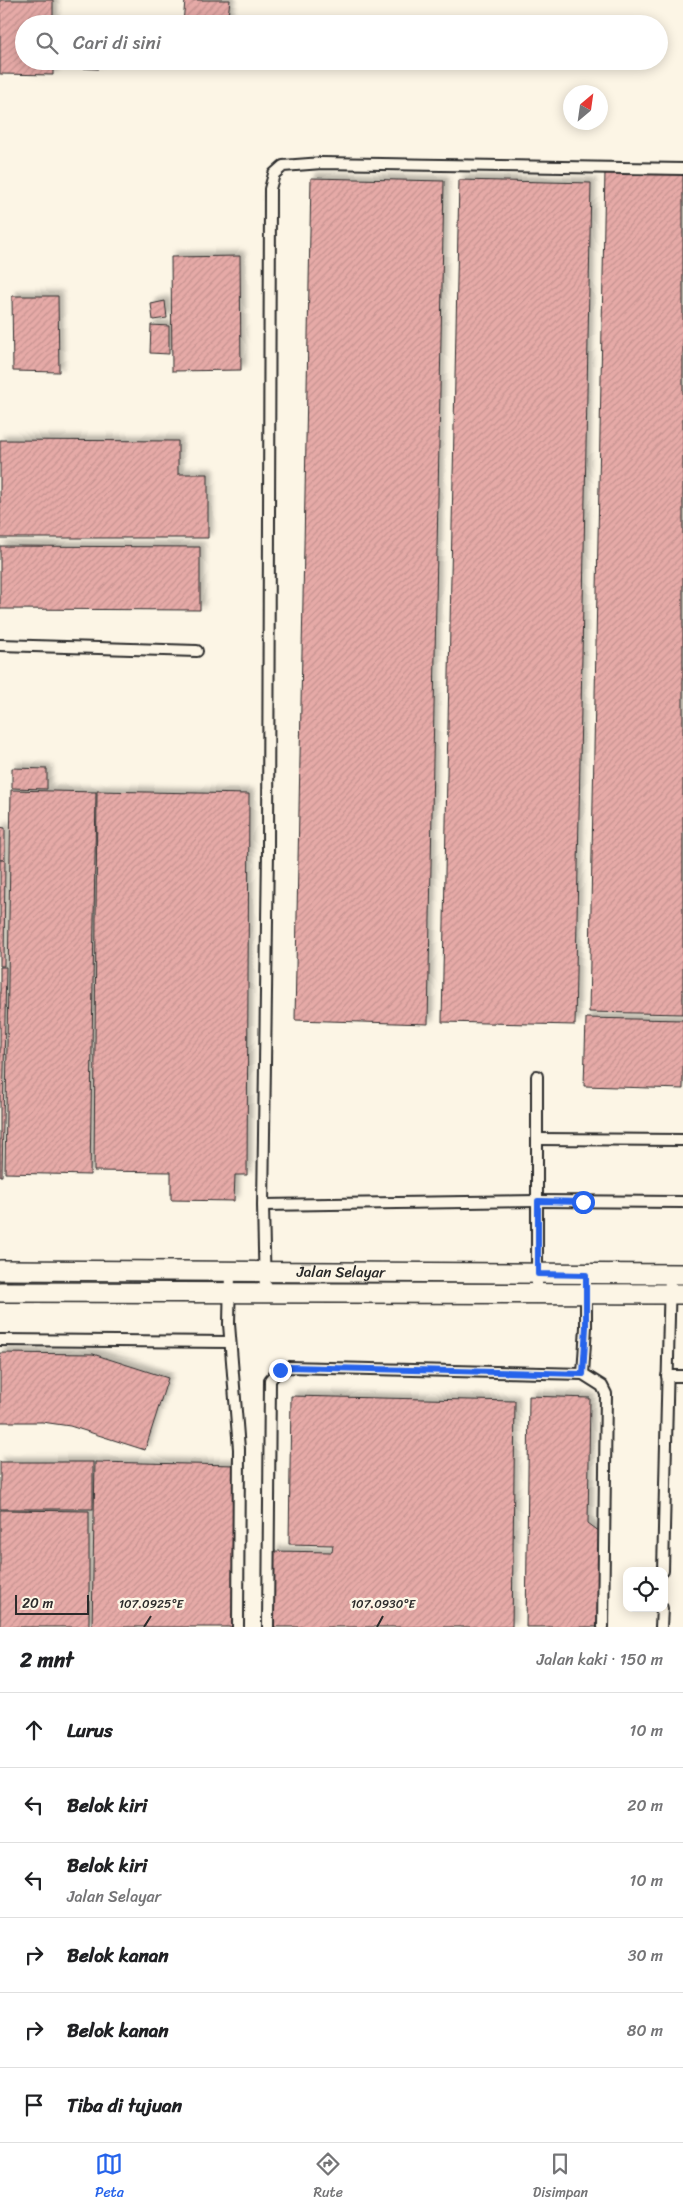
<!DOCTYPE html>
<html lang="id">
<head>
<meta charset="utf-8">
<style>
	:root { --surface:#fff; --page:#f2f2f2; --text:#202124; --muted:#757577; --line:#e0e0e0; --accent:#2563eb }
	body { margin:0; font-family:Sriracha,sans-serif; background:var(--page); color:var(--text) }
	.controls { position:absolute; right:15px; bottom:15px; display:grid; overflow:hidden; border-radius:10px; box-shadow:0 2px 12px #0003 }
	.controls button { width:45px; height:45px; display:grid; place-items:center; padding:0; border:0; border-bottom:1px solid var(--line); background:var(--surface); color:var(--text); font:25px sans-serif }
	.compass { position:absolute; left:563px; top:85px; width:45px; height:45px; border-radius:50%; background:var(--surface); box-shadow:0 2px 12px #0003; rotate:29deg }
	.scale { position:absolute; left:15px; bottom:12px; width:74px; box-sizing:border-box; padding-left:5px; border:2px solid #2b2b2b; border-top:0; font-size:14px; line-height:18px; white-space:nowrap; color:#2b2b2b; -webkit-text-stroke:4px #fcf5e5; paint-order:stroke }
	.stop { position:absolute; width:15px; height:15px; margin:-11px; border:4px solid #2563eb; border-radius:50%; background:#fff }
	.stop.end { background:#2563eb; border-color:#fff; box-shadow:0 1px 5px #0008 }
	.list { margin:0; padding:0; list-style:none }
	h2 { display:flex; justify-content:space-between; align-items:center; height:65px; margin:0; padding:0 20px; font-size:21px }
	h2 small { font-size:16px; font-weight:400; color:var(--muted) }
	.list li { display:grid; grid-template-columns:32px 1fr auto; gap:15px; align-items:center; box-sizing:border-box; height:75px; padding:0 20px; border-top:1px solid var(--line) }
	.list b { display:block; font-size:19px; white-space:nowrap }
	.list p { margin:0; font-size:16px; white-space:nowrap; color:var(--muted) }
	.list em { font-size:16px; font-style:normal; color:var(--muted) }
	.icon { flex:none; width:28px; height:28px; fill:none; stroke:currentColor; stroke-width:2; stroke-linecap:round; stroke-linejoin:round }
	.map { position:relative; flex:none; width:683px; height:1627px; overflow:hidden }
	.search { position:absolute; background:var(--surface); box-shadow:0 2px 12px #0003; left:15px; right:15px; top:15px; height:55px; display:flex; align-items:center; gap:12px; box-sizing:border-box; padding:0 18px; border-radius:28px; color:var(--muted); font-size:19px }
	.sheet { height:515px; background:var(--surface) }
	nav { display:flex; justify-content:space-around; align-items:center; box-sizing:border-box; height:70px; border-top:1px solid var(--line); background:var(--surface); font-size:14px; color:var(--muted) }
	nav a { display:grid; justify-items:center; gap:2px }
	nav .on { color:var(--accent) }
	.map>svg:first-child { display:block }
	.building { fill:url(#building-hatch); stroke:#2b2b2b; filter:url(#shadow) }
	.lines { fill:none; stroke-linecap:round; stroke-linejoin:round }
	.lane-casing { stroke:#2b2b2b; stroke-width:14 }
	.street-casing { stroke:#2b2b2b; stroke-width:22 }
	.lane { stroke:#fcf5e5; stroke-width:10 }
	.street { stroke:#fcf5e5; stroke-width:19 }
	.route { stroke:#2563eb; stroke-width:6 }
	.ticks { fill:none; stroke:#2b2b2b; stroke-width:2 }
	.labels { text-anchor:middle; dominant-baseline:central; stroke-width:5; stroke-linejoin:round; paint-order:stroke }
	.street-label { font-size:15px; fill:#2b2b2b; stroke:#fcf5e5 }
	.ticks-label { font-size:12px; text-anchor:middle; fill:#2b2b2b; stroke:#fcf5e5; stroke-width:5; stroke-linejoin:round; paint-order:stroke }
</style>
</head>
<body>
<div class="map">
<svg width="683" height="1627" viewBox="0 0 683 1627">
	<defs>
		<pattern id="building-hatch" width="6" height="6" patternUnits="userSpaceOnUse" patternTransform="scale(1.25)"><rect width="6" height="6" fill="#e6aaa7"/><path d="M-1 1l2-2M0 6l6-6M5 7l2-2" fill="none" stroke="#c59290"/></pattern>
		<filter id="shadow"><feDropShadow dx="4.5" dy="-4.5" stdDeviation="2.5" flood-color="#0004"/></filter>
	</defs>
	<rect width="100%" height="100%" fill="#fcf5e5"/>
	<filter id="ink" filterUnits="userSpaceOnUse"><feTurbulence type="fractalNoise" baseFrequency=".02" numOctaves="2"/><feDisplacementMap in="SourceGraphic" scale="10" xChannelSelector="R" yChannelSelector="G"/><feConvolveMatrix kernelMatrix="1 2 1 2 8 2 1 2 1" color-interpolation-filters="sRGB"/></filter>
	<g filter="url(#ink)">
		<!-- building -->
		<g class="building">
			<path d="M 0,0 L 53,0 L 53,24 L 24,24 L 24,61 L 53,61 L 53,75 L 0,74 Z"/>
			<path d="M 185,0 L 230,0 L 227,24 L 183,24 Z"/>
			<path d="M 55,61 L 98,61 L 98,69 L 54,67 Z"/>
			<path d="M 605,170 L 683,172 L 683,1014 L 589,1012 Z"/>
			<path d="M 311,178 L 444,181 L 428,1024 L 295,1020 Z"/>
			<path d="M 459,180 L 591,183 L 575,1025 L 442,1022 Z"/>
			<path d="M 240,256 L 241,370 L 172,371 L 171,257 Z"/>
			<path d="M 12,296 L 58,296 L 59,372 L 13,371 Z"/>
			<path d="M 165,301 L 167,318 L 153,320 L 151,304 Z"/>
			<path d="M 151,325 L 169,326 L 169,354 L 150,353 Z"/>
			<path d="M 0,440 L 178,441 L 178,474 L 208,474 L 208,538 L 0,538 Z"/>
			<path d="M 0,546 L 200,547 L 200,610 L 0,609 Z"/>
			<path d="M 12,768 L 47,769 L 47,789 L 12,788 Z"/>
			<path d="M 11,790 L 96,792 L 90,1175 L 5,1173 Z"/>
			<path d="M 97,791 L 249,794 L 247,1175 L 235,1175 L 234,1201 L 171,1200 L 171,1172 L 94,1171 Z"/>
			<path d="M 0,827 L 5,828 L 5,860 L 0,860 Z"/>
			<path d="M 0,860 L 5,860 L 4,966 L 0,966 Z"/>
			<path d="M 0,967 L 6,967 L 2,1176 L 0,1176 Z"/>
			<path d="M 586,1018 L 683,1020 L 683,1089 L 584,1086 Z"/>
			<path d="M 0,1353 L 93,1354 L 168,1378 L 145,1450 L 70,1426 L 42,1422 L 0,1422 Z"/>
			<path d="M 291,1396 L 515,1401 L 512,1627 L 272,1627 L 274,1551 L 332,1552 L 333,1545 L 289,1544 Z"/>
			<path d="M 529,1396 L 590,1398 L 588,1523 L 600,1532 L 597,1627 L 526,1627 Z"/>
			<rect x="0" y="1462" width="93" height="47"/>
			<path d="M 95,1462 L 236,1465 L 234,1627 L 92,1627 Z"/>
			<path d="M 0,1510 L 89,1511 L 89,1627 L 0,1627 Z"/>
		</g>
		<g class="lines">
			<defs>
				<g id="lane">
					<path d="M 683,169 L 322,163 L 283,166 L 274,174 L 270,189 L 268,851 L 263,1205 L 538,1201 L 683,1202"/>
					<path d="M 0,645 L 197,651"/>
					<path d="M 537,1076 L 537,1294"/>
					<path d="M 537,1139 L 683,1140"/>
					<path d="M 263,1205 L 265,1293"/>
					<path d="M 230,1272 L 229,1324 L 239,1449 L 238,1627"/>
					<path d="M 586,1275 L 586,1327 L 583,1374 L 602,1386 L 606,1394 L 603,1627"/>
					<path d="M 0,1340 L 230,1342"/>
					<path d="M 667,1376 L 683,1376"/>
					<path d="M 663,1571 L 670,1274"/>
					<path d="M 268,1627 L 270,1380 L 275,1374 L 288,1367 L 583,1374"/>
					<path d="M 661,1627 L 662,1608"/>
				</g>
				<g id="street">
					<path id="s1" d="M 0,1270 L 683,1274"/>
					<path d="M 0,1292 L 683,1294"/>
				</g>
			</defs>
			<!-- lane casing -->
			<use href="#lane" class="lane-casing"/>
			<!-- street casing -->
			<use href="#street" class="street-casing"/>
			<!-- lane -->
			<use href="#lane" class="lane"/>
			<!-- street -->
			<use href="#street" class="street"/>
		</g>
	</g>
	<g class="lines" filter="url(#ink)">
		<!-- route -->
		<path class="route" d="M 280,1370 L 288,1367 L 583,1374 L 586,1327 L 586,1275 L 538,1274 L 538,1201 L 583,1202"/>
	</g>
	<!-- ticks -->
	<path class="ticks" d="M 144,1627 L 151,1616M 377,1627 L 383,1616"/>
	<g class="labels">
		<!-- street labels -->
		<g class="street-label">
			<text stroke="none"><textPath href="#s1" startOffset="341">Jalan Selayar</textPath></text>
		</g>
	</g>
	<g class="ticks-label">
		<text x="151" y="1608">107.0925°E</text>
		<text x="383" y="1608">107.0930°E</text>
	</g>
</svg>
<div class="controls">
<button><svg class="icon" aria-label="locate" viewBox="0 0 24 24"><circle cx="12" cy="12" r="6"/><path d="M12 2v4M12 18v4M2 12h4M18 12h4"/></svg></button>
</div>
<svg class="compass" viewBox="-18 -18 36 36"><path d="M0-13l5 13h-10z" fill="#e53935"/><path d="M0 13l5-13h-10z" fill="#757577"/></svg>
<div class="scale">20 m</div>
<div class="stop" style="left:583px;top:1202px"></div>
<div class="stop end" style="left:280px;top:1370px"></div>
<div class="search"><svg class="icon" aria-label="search" viewBox="0 0 24 24"><circle cx="10" cy="10" r="6"/><path d="M15 15l6 6"/></svg>Cari di sini</div>
</div>
<section class="sheet">
<h2>2 mnt<small>Jalan kaki · 150 m</small></h2>
<ul class="list">
<li><svg class="icon" aria-label="ahead" viewBox="0 0 24 24"><path d="M12 20V5M6 11l6-6 6 6"/></svg><div><b>Lurus</b></div><em>10 m</em></li>
<li><svg class="icon" aria-label="left" viewBox="0 0 24 24"><path d="M17 20v-9H6M10 6l-5 5 5 5"/></svg><div><b>Belok kiri</b></div><em>20 m</em></li>
<li><svg class="icon" aria-label="left" viewBox="0 0 24 24"><path d="M17 20v-9H6M10 6l-5 5 5 5"/></svg><div><b>Belok kiri</b><p>Jalan Selayar</p></div><em>10 m</em></li>
<li><svg class="icon" aria-label="right" viewBox="0 0 24 24"><path d="M7 20v-9h11M14 6l5 5-5 5"/></svg><div><b>Belok kanan</b></div><em>30 m</em></li>
<li><svg class="icon" aria-label="right" viewBox="0 0 24 24"><path d="M7 20v-9h11M14 6l5 5-5 5"/></svg><div><b>Belok kanan</b></div><em>80 m</em></li>
<li><svg class="icon" aria-label="arrive" viewBox="0 0 24 24"><path d="M6 21V4h12l-3 4 3 4H6"/></svg><div><b>Tiba di tujuan</b></div></li>
</ul>
</section>
<nav>
<a class="on"><svg class="icon" aria-label="map" viewBox="0 0 24 24"><path d="M3 6l6-2 6 2 6-2v14l-6 2-6-2-6 2zM9 4v14M15 6v14"/></svg>Peta</a>
<a><svg class="icon" aria-label="directions" viewBox="0 0 24 24"><path d="M12 3l9 9-9 9-9-9zM9 14v-3h6M13 9l2 2-2 2"/></svg>Rute</a>
<a><svg class="icon" aria-label="saved" viewBox="0 0 24 24"><path d="M7 4h10v16l-5-4-5 4z"/></svg>Disimpan</a>
</nav>
</body>
</html>
